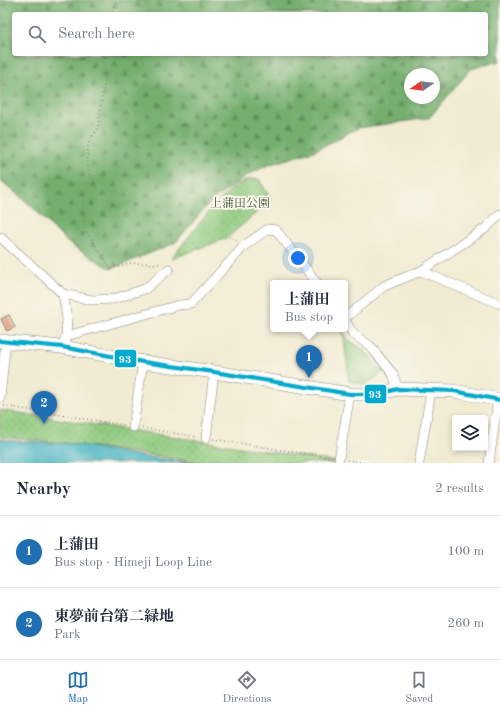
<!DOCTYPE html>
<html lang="en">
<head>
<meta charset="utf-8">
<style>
	:root { --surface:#fff; --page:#f6f6f7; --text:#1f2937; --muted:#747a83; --line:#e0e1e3; --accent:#1f6fb2 }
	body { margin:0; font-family:"Old Standard TT","Noto Serif JP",serif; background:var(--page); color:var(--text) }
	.controls { position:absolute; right:12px; bottom:12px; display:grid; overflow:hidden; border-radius:4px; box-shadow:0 2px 6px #0003 }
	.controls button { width:36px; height:36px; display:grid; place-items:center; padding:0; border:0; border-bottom:1px solid var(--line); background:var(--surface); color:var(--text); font:20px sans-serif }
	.compass { position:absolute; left:404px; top:68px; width:36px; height:36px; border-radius:50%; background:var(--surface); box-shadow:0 2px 6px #0003; rotate:257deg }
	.you { position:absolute; left:298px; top:258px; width:14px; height:14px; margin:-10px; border:3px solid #fff; border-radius:50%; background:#1a73e8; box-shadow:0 0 0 6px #1a73e833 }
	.badge { display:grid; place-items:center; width:26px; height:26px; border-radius:50%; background:var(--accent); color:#fff; font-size:13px; font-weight:700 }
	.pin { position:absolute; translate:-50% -33px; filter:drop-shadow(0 1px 2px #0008) }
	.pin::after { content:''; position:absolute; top:21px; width:14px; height:12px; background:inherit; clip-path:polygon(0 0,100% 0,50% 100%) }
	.popup { position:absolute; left:270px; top:280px; width:78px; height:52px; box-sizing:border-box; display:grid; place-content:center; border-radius:4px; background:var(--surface); filter:drop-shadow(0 1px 3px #0005); font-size:13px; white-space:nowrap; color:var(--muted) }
	.popup b { font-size:15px; color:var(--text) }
	.popup::after { content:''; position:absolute; left:50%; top:100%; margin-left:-8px; border:8px solid transparent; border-top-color:var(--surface) }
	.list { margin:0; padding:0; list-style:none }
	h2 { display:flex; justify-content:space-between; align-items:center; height:52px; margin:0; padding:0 16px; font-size:17px }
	h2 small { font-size:13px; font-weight:400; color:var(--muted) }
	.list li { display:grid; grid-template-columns:26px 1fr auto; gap:12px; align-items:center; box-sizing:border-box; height:72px; padding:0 16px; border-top:1px solid var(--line) }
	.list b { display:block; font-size:15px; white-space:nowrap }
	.list p { margin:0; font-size:13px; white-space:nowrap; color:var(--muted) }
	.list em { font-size:13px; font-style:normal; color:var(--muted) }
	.icon { flex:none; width:22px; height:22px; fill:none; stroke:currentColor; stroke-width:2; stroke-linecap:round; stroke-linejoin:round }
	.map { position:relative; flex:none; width:500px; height:463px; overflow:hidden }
	.search { position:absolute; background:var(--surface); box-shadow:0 2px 6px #0003; left:12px; right:12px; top:12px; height:44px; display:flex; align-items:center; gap:10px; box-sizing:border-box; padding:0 14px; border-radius:4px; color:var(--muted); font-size:15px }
	.sheet { height:196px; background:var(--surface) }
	nav { display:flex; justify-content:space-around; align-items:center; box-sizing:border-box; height:56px; border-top:1px solid var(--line); background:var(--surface); font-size:11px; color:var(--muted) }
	nav a { display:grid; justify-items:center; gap:2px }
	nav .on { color:var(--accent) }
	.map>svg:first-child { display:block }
	.forest { fill:url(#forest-firs); stroke:#486645; fill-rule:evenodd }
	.park { fill:url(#park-dots); stroke:#56744e }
	.water { fill:#45b2c1; stroke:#30676e }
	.building { fill:#e28e76 }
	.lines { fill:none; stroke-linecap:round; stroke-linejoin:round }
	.minor-casing { stroke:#868477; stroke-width:10 }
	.secondary-casing { stroke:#868477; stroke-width:14 }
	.path { stroke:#868477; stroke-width:1.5; stroke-dasharray:1 3; stroke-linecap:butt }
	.minor { stroke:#fff; stroke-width:9 }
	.secondary { stroke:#fff; stroke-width:13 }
	.bus-1-casing { stroke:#fbf7ec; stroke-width:7 }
	.bus-1 { stroke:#00a9ce; stroke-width:4 }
	.labels { text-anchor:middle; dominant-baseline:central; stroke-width:4; stroke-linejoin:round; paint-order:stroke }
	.park-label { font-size:12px; fill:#45593f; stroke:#fbf7ec }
	.line-badge { stroke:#fbf7ec; stroke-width:1.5 }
	.badge-label { font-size:11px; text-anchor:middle; font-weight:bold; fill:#fff }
</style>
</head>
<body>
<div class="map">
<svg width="500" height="463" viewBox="0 0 500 463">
	<defs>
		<pattern id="forest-firs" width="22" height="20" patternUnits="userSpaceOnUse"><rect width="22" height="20" fill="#74af6e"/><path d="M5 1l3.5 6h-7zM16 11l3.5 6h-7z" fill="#5e8e5a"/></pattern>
		<pattern id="park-dots" width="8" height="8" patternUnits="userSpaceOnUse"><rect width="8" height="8" fill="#91cb80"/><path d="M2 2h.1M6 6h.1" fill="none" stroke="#7cae6e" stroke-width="1.8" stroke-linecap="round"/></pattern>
	</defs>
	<rect width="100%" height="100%" fill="#fbf7ec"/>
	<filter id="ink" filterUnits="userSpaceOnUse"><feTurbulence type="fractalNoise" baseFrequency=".025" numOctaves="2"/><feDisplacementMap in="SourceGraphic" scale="8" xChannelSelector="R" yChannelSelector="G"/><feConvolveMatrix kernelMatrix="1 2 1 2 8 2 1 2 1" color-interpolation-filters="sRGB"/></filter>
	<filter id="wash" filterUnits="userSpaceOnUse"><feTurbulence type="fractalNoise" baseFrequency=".012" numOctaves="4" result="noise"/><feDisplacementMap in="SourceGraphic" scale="16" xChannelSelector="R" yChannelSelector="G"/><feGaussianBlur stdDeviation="0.9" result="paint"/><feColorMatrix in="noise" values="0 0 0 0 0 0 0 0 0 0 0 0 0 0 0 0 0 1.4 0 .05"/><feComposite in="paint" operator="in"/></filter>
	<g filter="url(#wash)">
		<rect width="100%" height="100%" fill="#f1ebd2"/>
		<!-- forest -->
		<path class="forest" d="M 0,0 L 500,0 L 500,61 L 471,69 L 429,118 L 358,128 L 314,151 L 268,165 L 248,175 L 211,201 L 175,243 L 111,269 L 68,243 L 29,204 L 0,180 ZM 14,14 L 486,14 L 486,54 L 14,54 ZM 410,74 L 434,74 L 434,98 L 410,98 Z"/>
		<!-- park -->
		<g class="park">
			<path d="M 259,179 L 271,200 L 227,238 L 171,259 C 190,236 218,195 244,181 C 248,179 254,179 259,179 Z"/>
			<path d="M 343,332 L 349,340 L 365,351 L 383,372 L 365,385 L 349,381 Z"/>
			<path d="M 0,410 L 344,463 L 204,463 L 76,444 L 0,437 Z"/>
		</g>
		<!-- water -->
		<path class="water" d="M 0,439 L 14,441 L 76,444 L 146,457 L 197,463 L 0,463 Z"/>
		<g id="blocks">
			<!-- building -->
			<path class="building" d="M 9,315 L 15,327 L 7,331 L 1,319 Z"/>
		</g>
	</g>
	<g filter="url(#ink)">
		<use href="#blocks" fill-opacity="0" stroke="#868477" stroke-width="1"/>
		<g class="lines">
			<defs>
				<g id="minor">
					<path d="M 0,237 L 63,294 L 67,318 L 66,336 L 64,342"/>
					<path d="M 421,271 L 500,304"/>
					<path d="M 63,294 L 92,300 L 113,299 L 145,289 L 169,269"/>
					<path d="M 345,318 L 384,286 L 421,271 L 486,228 L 500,214"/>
					<path d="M 345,320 L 353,334 L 370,346 L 393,374 L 398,389"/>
					<path d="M 66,336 L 179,305 L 191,304 L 244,246 L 268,229 L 276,230 L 317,283"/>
					<path d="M 0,398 L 6,341"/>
					<path d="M 133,427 L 143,362"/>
					<path d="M 206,438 L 214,372"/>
					<path d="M 339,459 L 350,394"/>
					<path d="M 419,463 L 431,391"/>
					<path d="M 489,463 L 498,399"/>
				</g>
				<path id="secondary" d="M 0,341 L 62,347 L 143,362 L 214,372 L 350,394 L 378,394 L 398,389 L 454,391 L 500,400"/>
			</defs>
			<!-- minor casing -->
			<use href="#minor" class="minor-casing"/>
			<!-- secondary casing -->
			<use href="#secondary" class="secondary-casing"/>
			<!-- path -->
			<g class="path">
				<path d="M 110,14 L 117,0"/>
				<path d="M 100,54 L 105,77 L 98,128 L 88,144 L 87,163 L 90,177 L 83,202 L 84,228 L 111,269 L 132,263 L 160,264"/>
				<path d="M 229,236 L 238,242"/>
				<path d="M 4,406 L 124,425"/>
				<path d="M 142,428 L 197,437"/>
				<path d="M 213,439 L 332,458"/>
				<path d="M 347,460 L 367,463"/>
			</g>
			<!-- minor -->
			<use href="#minor" class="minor"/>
			<!-- secondary -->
			<use href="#secondary" class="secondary"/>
			<defs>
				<path id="bus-1" d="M 0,341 L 62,347 L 143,362 L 214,372 L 350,394 L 378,394 L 398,389 L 454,391 L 500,400"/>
			</defs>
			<!-- bus-1 casing -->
			<use href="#bus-1" class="bus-1-casing"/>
			<!-- bus-1 -->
			<use href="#bus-1" class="bus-1"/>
		</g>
	</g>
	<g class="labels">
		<!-- park labels -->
		<g class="park-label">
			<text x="240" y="204">上蒲田公園</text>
		</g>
	</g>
	<g class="line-badge">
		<rect x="114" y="349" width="23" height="19" rx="4" fill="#00a9ce"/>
		<rect x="364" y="384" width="23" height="20" rx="4" fill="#00a9ce"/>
	</g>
	<g class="badge-label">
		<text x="125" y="363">93</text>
		<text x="375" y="398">93</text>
	</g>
</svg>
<div class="controls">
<button><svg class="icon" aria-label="layers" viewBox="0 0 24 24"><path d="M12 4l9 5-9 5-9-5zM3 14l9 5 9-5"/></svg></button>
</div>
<svg class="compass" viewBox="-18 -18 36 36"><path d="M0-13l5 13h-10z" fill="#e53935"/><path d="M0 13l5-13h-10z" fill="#747a83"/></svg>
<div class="you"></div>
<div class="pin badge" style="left:309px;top:378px">1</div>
<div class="popup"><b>上蒲田</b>Bus stop</div>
<div class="pin badge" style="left:44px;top:424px">2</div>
<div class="search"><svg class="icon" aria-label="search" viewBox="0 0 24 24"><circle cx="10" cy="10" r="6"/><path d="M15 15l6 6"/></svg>Search here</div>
</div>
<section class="sheet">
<h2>Nearby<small>2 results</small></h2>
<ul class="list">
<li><span class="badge">1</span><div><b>上蒲田</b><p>Bus stop · Himeji Loop Line</p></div><em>100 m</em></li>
<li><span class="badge">2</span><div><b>東夢前台第二緑地</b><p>Park</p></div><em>260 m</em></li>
</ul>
</section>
<nav>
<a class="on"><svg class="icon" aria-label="map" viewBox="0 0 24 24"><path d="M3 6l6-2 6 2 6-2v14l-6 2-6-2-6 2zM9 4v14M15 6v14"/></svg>Map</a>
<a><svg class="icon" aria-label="directions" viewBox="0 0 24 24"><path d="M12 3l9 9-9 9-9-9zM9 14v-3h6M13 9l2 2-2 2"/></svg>Directions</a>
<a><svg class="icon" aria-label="saved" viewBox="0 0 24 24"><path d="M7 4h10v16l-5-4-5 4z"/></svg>Saved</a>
</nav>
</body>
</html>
